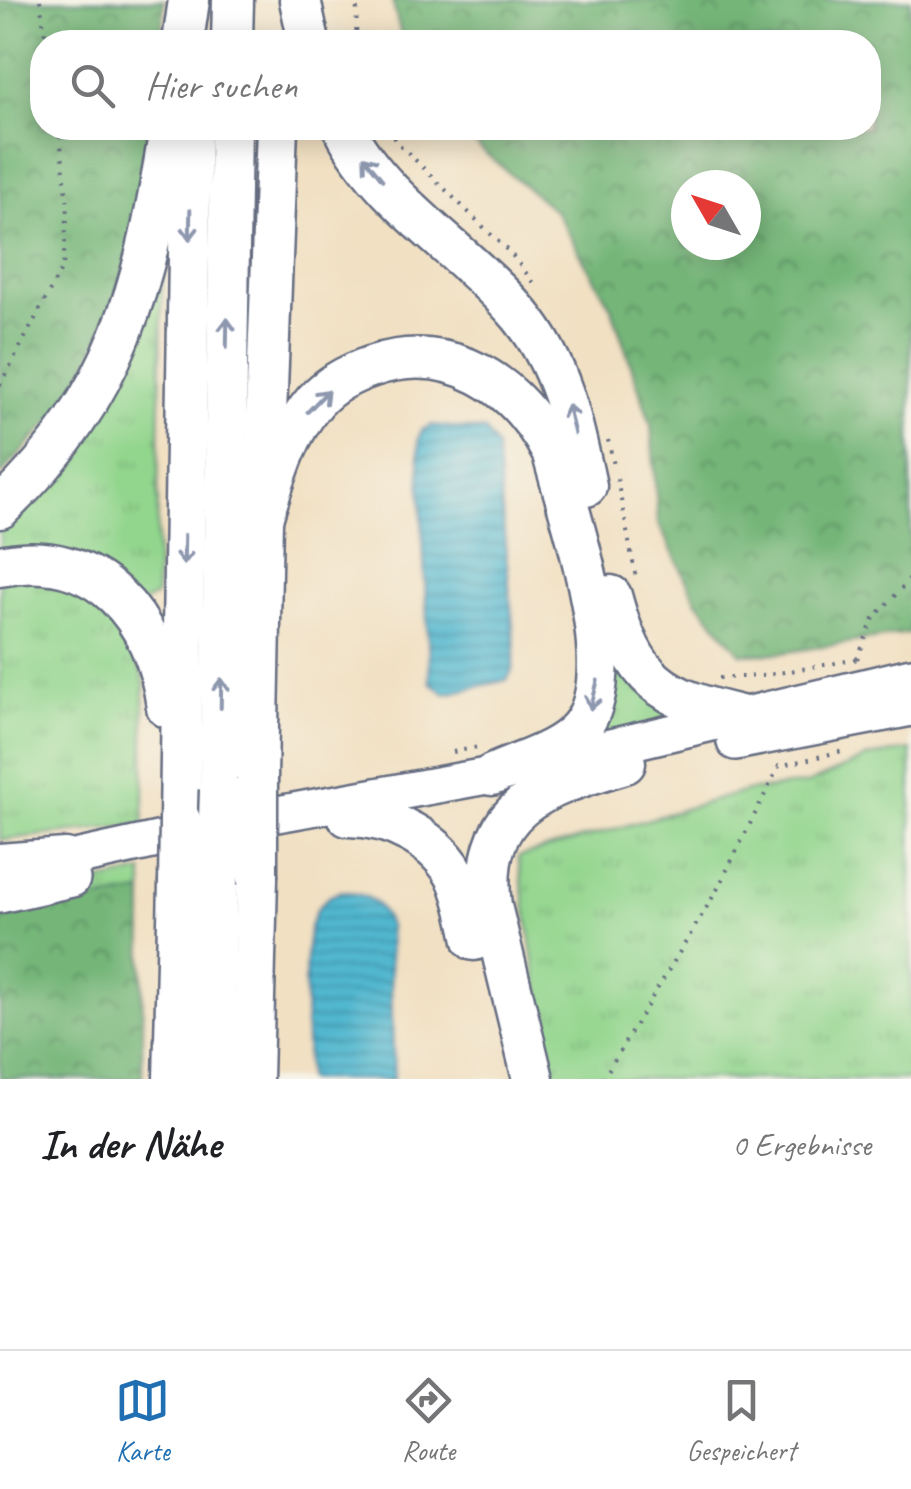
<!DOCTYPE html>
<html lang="de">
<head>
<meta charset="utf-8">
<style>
	:root { --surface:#fff; --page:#f6f6f6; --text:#202124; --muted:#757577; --line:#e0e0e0; --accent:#1f6fb2 }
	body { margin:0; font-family:Caveat,sans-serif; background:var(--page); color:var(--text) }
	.compass { position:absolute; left:671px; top:170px; width:90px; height:90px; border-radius:50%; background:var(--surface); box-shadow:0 5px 25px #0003; rotate:309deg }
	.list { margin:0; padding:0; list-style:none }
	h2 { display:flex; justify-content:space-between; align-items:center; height:130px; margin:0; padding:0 40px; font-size:42px }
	h2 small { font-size:32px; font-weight:400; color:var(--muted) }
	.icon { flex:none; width:55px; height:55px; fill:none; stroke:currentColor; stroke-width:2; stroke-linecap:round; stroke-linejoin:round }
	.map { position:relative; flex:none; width:911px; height:1079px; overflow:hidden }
	.search { position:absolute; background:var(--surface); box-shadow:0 5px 25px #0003; left:30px; right:30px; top:30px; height:110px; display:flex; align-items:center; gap:25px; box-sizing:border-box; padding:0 35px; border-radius:40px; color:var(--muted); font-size:38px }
	.sheet { height:270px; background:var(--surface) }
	nav { display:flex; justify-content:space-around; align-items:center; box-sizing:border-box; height:140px; border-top:2px solid var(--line); background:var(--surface); font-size:28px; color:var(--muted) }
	nav a { display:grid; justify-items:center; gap:5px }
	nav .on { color:var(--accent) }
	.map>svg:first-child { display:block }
	.grass { fill:url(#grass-tufts); stroke:#568276; stroke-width:2.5 }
	.forest { fill:url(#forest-crowns); stroke:#48726b; stroke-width:2.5; fill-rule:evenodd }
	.water { fill:url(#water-rules); stroke:#367396; stroke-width:2.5 }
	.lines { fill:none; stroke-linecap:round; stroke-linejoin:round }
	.major-casing { stroke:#666d81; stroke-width:40 }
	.highway-casing { stroke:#666d81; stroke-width:45 }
	.path { stroke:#666d81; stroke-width:4; stroke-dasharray:2.5 8; stroke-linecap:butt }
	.major { stroke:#fff; stroke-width:35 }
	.highway { stroke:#fff; stroke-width:40 }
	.highway-bridge-casing { stroke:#666d81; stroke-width:45; stroke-linecap:butt }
	.highway-bridge { stroke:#fff; stroke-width:40 }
	.oneway { stroke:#8d97ae }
</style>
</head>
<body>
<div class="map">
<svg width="911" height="1079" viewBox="0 0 911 1079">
	<defs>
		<pattern id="grass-tufts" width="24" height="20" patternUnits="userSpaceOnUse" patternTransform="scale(2.5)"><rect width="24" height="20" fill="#92d58d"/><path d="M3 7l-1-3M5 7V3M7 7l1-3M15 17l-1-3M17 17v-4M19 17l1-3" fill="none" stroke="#7db77c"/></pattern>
		<pattern id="forest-crowns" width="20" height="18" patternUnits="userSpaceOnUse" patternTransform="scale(2.5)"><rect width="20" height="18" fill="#75b678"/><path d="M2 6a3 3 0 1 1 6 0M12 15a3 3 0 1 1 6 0" fill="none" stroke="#5f9466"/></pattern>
		<pattern id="water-rules" width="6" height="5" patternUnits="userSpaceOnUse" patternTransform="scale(2.5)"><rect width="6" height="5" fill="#51b7cf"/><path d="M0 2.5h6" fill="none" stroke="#4295ab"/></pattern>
	</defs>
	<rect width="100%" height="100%" fill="#f7f3e8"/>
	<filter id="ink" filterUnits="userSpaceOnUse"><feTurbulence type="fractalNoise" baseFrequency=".01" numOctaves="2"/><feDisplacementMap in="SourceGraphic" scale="20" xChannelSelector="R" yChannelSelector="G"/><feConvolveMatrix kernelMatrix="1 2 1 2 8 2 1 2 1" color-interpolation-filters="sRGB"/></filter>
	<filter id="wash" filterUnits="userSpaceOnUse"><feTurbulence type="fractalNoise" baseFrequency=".0048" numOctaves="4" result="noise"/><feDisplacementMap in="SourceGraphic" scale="40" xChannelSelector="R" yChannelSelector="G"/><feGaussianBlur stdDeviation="2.25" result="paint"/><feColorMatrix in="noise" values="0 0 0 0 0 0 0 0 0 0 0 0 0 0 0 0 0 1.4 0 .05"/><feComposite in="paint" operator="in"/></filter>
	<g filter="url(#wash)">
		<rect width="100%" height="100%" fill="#f1e0c2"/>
		<!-- grass -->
		<g class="grass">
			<path d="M 163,255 L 156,596 L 142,603 L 0,552 L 0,528 L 52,475 Z"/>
			<path d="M 53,578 L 123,619 L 144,680 L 144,824 L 0,840 L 0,579 Z"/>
			<path d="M 605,631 L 700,717 L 577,741 Z"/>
			<path d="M 911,750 L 911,1079 L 552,1079 L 518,857 L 746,791 L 807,784 L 868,757 Z"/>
			<path d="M 143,872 L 143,892 L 27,911 L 0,921 L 0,903 Z"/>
		</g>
		<!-- forest -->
		<g class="forest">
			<path d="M 0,0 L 164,0 L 161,42 L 42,42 L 42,128 L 154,128 C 148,206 113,326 71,393 C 53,423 23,449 0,476 Z"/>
			<path d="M 392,0 L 911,0 L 911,633 L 781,653 L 741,654 L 697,601 L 658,523 L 651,424 L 612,309 L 556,212 L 484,152 L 461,128 L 868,128 L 868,42 L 403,42 ZM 746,185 L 746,245 L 686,245 L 686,185 Z"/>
			<path d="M 143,892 L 142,1079 L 0,1079 L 0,921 L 27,911 Z"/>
		</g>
		<!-- water -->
		<g class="water">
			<path d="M 432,425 L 485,431 L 496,447 L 515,648 L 513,669 L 507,680 L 446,694 L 430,682 L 418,439 L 422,430 Z"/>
			<path d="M 341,891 C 368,895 379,899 389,926 L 394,1079 L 307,1079 C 307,1041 300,950 313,918 C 318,904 328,896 341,891 Z"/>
		</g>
	</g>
	<g filter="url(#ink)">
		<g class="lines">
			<defs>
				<g id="major">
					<path d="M 735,742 L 911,708"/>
					<path d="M 38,866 L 272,815 L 492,775 L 911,676"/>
					<path d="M 0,895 L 72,879"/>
				</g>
				<g id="highway">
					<path d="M 300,0 L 309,42"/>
					<path d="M 183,42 L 189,0"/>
					<path d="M 232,42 L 233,0"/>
					<path d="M 344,128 C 379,200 470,255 521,316 C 562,366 573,425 586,486"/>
					<path d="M 0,508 C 119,397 146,283 170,128"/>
					<path d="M 262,519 C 275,478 286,435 315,401 C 330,384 352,373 373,366 C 451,340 519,385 553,454 C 570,518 626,675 580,728 C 560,752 519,762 492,775"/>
					<path d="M 0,566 C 97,546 156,617 167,707"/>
					<path d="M 611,596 C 634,681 660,698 744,717"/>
					<path d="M 257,778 L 262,519 L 277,128"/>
					<path d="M 220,790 L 231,128"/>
					<path d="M 348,816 C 391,816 439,840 458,880 C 466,899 470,920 474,940"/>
					<path d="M 180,820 L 191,128"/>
					<path d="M 0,864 L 65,859"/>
					<path d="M 174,1079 L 179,883"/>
					<path d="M 213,1079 L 217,884"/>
					<path d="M 252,1079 L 257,877"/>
					<path d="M 533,1079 L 491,906 C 478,805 545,787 625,763"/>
				</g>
			</defs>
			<!-- major casing -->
			<use href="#major" class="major-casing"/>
			<!-- highway casing -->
			<use href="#highway" class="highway-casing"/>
			<!-- path -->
			<g class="path">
				<path d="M 40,0 L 46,42"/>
				<path d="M 356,42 L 357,0"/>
				<path d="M 388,128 L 397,142 L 512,255 L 538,288"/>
				<path d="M 0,385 L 63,266 L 68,206 L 59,128"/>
				<path d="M 608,440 L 614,465"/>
				<path d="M 617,479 L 636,578"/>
				<path d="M 857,659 L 874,618 L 911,578"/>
				<path d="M 719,678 L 762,676 L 858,659"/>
				<path d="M 453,752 L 483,746"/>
				<path d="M 603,1079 L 717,890 L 779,766 L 843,751"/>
			</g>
			<!-- major -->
			<use href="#major" class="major"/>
			<!-- highway -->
			<use href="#highway" class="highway"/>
			<defs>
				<g id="highway-bridge">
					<path d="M 257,877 L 257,778"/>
					<path d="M 179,883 L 180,820"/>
					<path d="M 217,884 L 220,790"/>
				</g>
			</defs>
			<!-- highway-bridge casing -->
			<use href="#highway-bridge" class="highway-bridge-casing"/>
			<!-- highway-bridge -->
			<use href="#highway-bridge" class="highway-bridge"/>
		</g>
		<!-- one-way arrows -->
		<defs><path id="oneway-shaft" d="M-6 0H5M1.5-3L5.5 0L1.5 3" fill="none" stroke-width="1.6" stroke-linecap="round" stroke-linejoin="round" transform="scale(2.5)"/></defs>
		<g class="oneway">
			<use href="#oneway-shaft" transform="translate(373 168) rotate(-129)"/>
			<use href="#oneway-shaft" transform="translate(190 225) rotate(91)"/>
			<use href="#oneway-shaft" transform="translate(227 333) rotate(-89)"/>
			<use href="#oneway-shaft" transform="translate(318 401) rotate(-46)"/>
			<use href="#oneway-shaft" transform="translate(571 419) rotate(-103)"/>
			<use href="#oneway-shaft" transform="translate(184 550) rotate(91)"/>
			<use href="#oneway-shaft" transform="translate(221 693) rotate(-89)"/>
			<use href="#oneway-shaft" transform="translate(594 695) rotate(104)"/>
		</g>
	</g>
</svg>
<svg class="compass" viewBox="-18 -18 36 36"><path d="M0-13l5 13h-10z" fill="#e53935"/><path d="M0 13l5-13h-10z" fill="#757577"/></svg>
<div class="search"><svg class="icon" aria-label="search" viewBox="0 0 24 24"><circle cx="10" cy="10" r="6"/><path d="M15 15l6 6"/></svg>Hier suchen</div>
</div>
<section class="sheet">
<h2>In der Nähe<small>0 Ergebnisse</small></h2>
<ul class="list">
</ul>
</section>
<nav>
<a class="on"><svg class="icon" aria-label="map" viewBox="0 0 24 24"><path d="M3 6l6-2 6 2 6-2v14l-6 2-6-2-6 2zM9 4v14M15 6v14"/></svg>Karte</a>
<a><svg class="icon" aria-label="directions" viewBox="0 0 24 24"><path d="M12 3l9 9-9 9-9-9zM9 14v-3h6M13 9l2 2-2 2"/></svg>Route</a>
<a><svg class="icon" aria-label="saved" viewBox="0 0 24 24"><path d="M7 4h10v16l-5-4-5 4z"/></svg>Gespeichert</a>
</nav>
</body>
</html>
